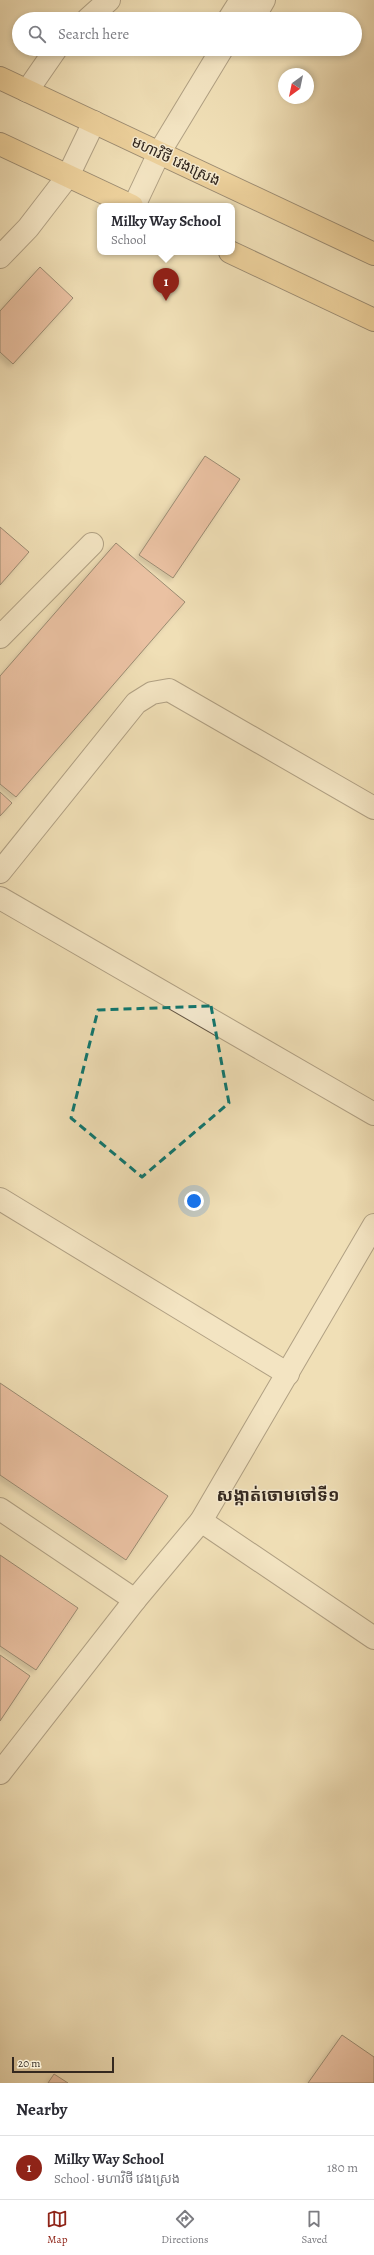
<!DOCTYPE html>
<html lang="en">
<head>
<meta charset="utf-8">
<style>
	:root { --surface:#fff; --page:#f7f7f7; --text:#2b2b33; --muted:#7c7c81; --line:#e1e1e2; --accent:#8f2418 }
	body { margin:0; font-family:Alegreya,"Noto Sans Khmer",serif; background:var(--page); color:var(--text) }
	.compass { position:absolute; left:278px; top:68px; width:36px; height:36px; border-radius:50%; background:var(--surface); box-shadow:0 2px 6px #0003; rotate:213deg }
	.scale { position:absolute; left:12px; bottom:10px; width:102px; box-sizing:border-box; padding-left:4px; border:2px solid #34281f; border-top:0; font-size:11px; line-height:14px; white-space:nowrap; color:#34281f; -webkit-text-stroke:3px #f5ead0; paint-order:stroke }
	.you { position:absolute; left:194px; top:1201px; width:14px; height:14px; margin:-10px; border:3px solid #fff; border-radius:50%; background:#1a73e8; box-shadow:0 0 0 6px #1a73e833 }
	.badge { display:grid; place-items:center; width:26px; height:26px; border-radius:50%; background:var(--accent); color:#fff; font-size:13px; font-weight:700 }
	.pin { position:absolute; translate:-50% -33px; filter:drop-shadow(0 1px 2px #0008) }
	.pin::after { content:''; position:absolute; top:21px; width:14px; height:12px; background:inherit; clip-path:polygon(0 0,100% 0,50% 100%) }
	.popup { position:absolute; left:97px; top:203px; width:138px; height:52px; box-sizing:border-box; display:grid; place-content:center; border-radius:8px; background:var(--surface); filter:drop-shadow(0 1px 3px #0005); font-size:13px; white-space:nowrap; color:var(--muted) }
	.popup b { font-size:15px; color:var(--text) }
	.popup::after { content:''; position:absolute; left:50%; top:100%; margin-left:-8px; border:8px solid transparent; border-top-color:var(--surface) }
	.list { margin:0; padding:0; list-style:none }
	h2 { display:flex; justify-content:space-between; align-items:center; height:52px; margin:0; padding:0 16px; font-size:17px }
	h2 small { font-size:13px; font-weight:400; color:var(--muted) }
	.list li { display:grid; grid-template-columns:26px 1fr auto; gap:12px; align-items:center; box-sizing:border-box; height:64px; padding:0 16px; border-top:1px solid var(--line) }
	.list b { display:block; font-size:15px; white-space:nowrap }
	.list p { margin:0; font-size:13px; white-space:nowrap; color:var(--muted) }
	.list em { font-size:13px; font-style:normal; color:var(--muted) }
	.icon { flex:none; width:22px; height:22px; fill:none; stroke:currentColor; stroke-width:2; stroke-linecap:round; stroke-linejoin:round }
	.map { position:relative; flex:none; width:374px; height:2083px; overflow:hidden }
	.search { position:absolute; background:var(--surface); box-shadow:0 2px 6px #0003; left:12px; right:12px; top:12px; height:44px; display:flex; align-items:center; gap:10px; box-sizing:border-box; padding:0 14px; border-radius:22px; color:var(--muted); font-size:15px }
	.sheet { height:116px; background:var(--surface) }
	nav { display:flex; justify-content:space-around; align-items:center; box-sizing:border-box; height:56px; border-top:1px solid var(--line); background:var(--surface); font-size:11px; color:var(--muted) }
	nav a { display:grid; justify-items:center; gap:2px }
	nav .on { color:var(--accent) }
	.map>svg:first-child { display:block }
	.building { fill:#e39d89; stroke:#34281f; filter:url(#shadow) }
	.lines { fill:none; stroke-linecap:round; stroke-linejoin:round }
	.minor-casing { stroke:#635645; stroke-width:24 }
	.major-casing { stroke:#34281f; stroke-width:24 }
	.minor { stroke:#f5ead0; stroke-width:22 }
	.major { stroke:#e8c07c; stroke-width:22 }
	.marked { fill:none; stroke:#0f766e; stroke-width:3; stroke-dasharray:8 5; stroke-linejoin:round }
	.labels { text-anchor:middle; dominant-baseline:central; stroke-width:3; stroke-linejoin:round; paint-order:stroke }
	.street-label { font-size:15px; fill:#34281f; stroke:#f5ead0 }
	.quarter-label { font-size:17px; font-weight:bold; fill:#34281f; stroke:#f5ead0 }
</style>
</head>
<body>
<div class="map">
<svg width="374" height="2083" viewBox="0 0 374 2083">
	<defs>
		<filter id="shadow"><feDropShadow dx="-3.5" dy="3.5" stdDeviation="2" flood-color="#0004"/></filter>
	</defs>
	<rect width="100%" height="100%" fill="#f0dfb7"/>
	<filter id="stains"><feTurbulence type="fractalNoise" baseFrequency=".005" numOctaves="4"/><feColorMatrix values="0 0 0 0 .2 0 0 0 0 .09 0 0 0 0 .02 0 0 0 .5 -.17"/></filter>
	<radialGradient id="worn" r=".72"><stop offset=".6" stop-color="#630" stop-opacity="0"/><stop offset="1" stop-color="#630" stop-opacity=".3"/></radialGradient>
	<!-- building -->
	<g class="building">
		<path d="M 40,267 L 73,298 L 13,364 L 0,352 L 0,311 Z"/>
		<path d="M 205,456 L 240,479 L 173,578 L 139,555 Z"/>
		<path d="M 0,527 L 29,552 L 0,585 Z"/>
		<path d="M 116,543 L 185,602 L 16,797 L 0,784 L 0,676 Z"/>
		<path d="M 0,792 L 12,803 L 0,816 Z"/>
		<path d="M 0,1383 L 168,1496 L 126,1560 L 0,1475 Z"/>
		<path d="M 0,1555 L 78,1608 L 36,1670 L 0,1646 Z"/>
		<path d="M 0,1655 L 30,1676 L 0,1721 Z"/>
		<path d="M 342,2035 L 374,2057 L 374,2083 L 308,2083 Z"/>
		<path d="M 54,2074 L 68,2083 L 48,2083 Z"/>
	</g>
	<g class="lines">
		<defs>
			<g id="minor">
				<path d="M 88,19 L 109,0"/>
				<path d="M 229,19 L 241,0"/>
				<path d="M 253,19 L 264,0"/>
				<path d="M 27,91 L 56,49"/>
				<path d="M 134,206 L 159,153 L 222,49"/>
				<path d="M 0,257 L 28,228 L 68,176 L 94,122"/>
				<path d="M 0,637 L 92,544"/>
				<path d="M 0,872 L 136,703 L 152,693 L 169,690 L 374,808"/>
				<path d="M 0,898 L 374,1114"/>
				<path d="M 0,1199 L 288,1374"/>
				<path d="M 0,1509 L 135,1600"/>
				<path d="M 201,1521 L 374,1638"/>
				<path d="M 0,1773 L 135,1600 L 201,1521 L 374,1225"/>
			</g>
			<g id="major">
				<path d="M 0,78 L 374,254"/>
				<path d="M 0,144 L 132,206"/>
				<path d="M 230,252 L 374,320"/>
			</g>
		</defs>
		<!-- minor casing -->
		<use href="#minor" class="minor-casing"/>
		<!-- major casing -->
		<use href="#major" class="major-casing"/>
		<!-- minor -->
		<use href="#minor" class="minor"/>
		<!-- major -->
		<use href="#major" class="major"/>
	</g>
	<!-- marked area -->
	<path d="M0 0H374V2083H0ZM 211,1006 L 229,1103 L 142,1177 L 71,1118 L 98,1010 Z" fill="#f0dfb7" fill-opacity=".55" fill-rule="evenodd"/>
	<path class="marked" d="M 211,1006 L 229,1103 L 142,1177 L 71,1118 L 98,1010 Z"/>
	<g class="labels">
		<!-- street labels -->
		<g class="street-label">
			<text transform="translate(176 161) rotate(25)">មហាវិថី វេងស្រេង</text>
		</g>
		<!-- quarter labels -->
		<g class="quarter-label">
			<text x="278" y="1495">សង្កាត់ចោមចៅទី១</text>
		</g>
	</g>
	<rect width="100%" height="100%" filter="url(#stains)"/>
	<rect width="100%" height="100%" fill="url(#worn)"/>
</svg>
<svg class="compass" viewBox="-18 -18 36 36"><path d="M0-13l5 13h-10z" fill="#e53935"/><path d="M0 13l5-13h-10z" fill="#7c7c81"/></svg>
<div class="scale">20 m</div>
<div class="you"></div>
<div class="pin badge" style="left:166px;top:301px">1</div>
<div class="popup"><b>Milky Way School</b>School</div>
<div class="search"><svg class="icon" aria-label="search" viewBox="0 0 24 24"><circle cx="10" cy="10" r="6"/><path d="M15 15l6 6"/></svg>Search here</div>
</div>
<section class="sheet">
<h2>Nearby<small></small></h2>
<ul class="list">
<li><span class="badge">1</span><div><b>Milky Way School</b><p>School · មហាវិថី វេងស្រេង</p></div><em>180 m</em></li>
</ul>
</section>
<nav>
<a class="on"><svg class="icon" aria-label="map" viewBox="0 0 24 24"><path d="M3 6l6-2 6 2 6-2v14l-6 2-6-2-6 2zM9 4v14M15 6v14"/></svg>Map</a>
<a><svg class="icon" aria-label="directions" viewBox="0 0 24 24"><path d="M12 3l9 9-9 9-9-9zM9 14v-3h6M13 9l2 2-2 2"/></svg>Directions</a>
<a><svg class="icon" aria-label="saved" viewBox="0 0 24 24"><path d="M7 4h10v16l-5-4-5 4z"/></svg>Saved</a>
</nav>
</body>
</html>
